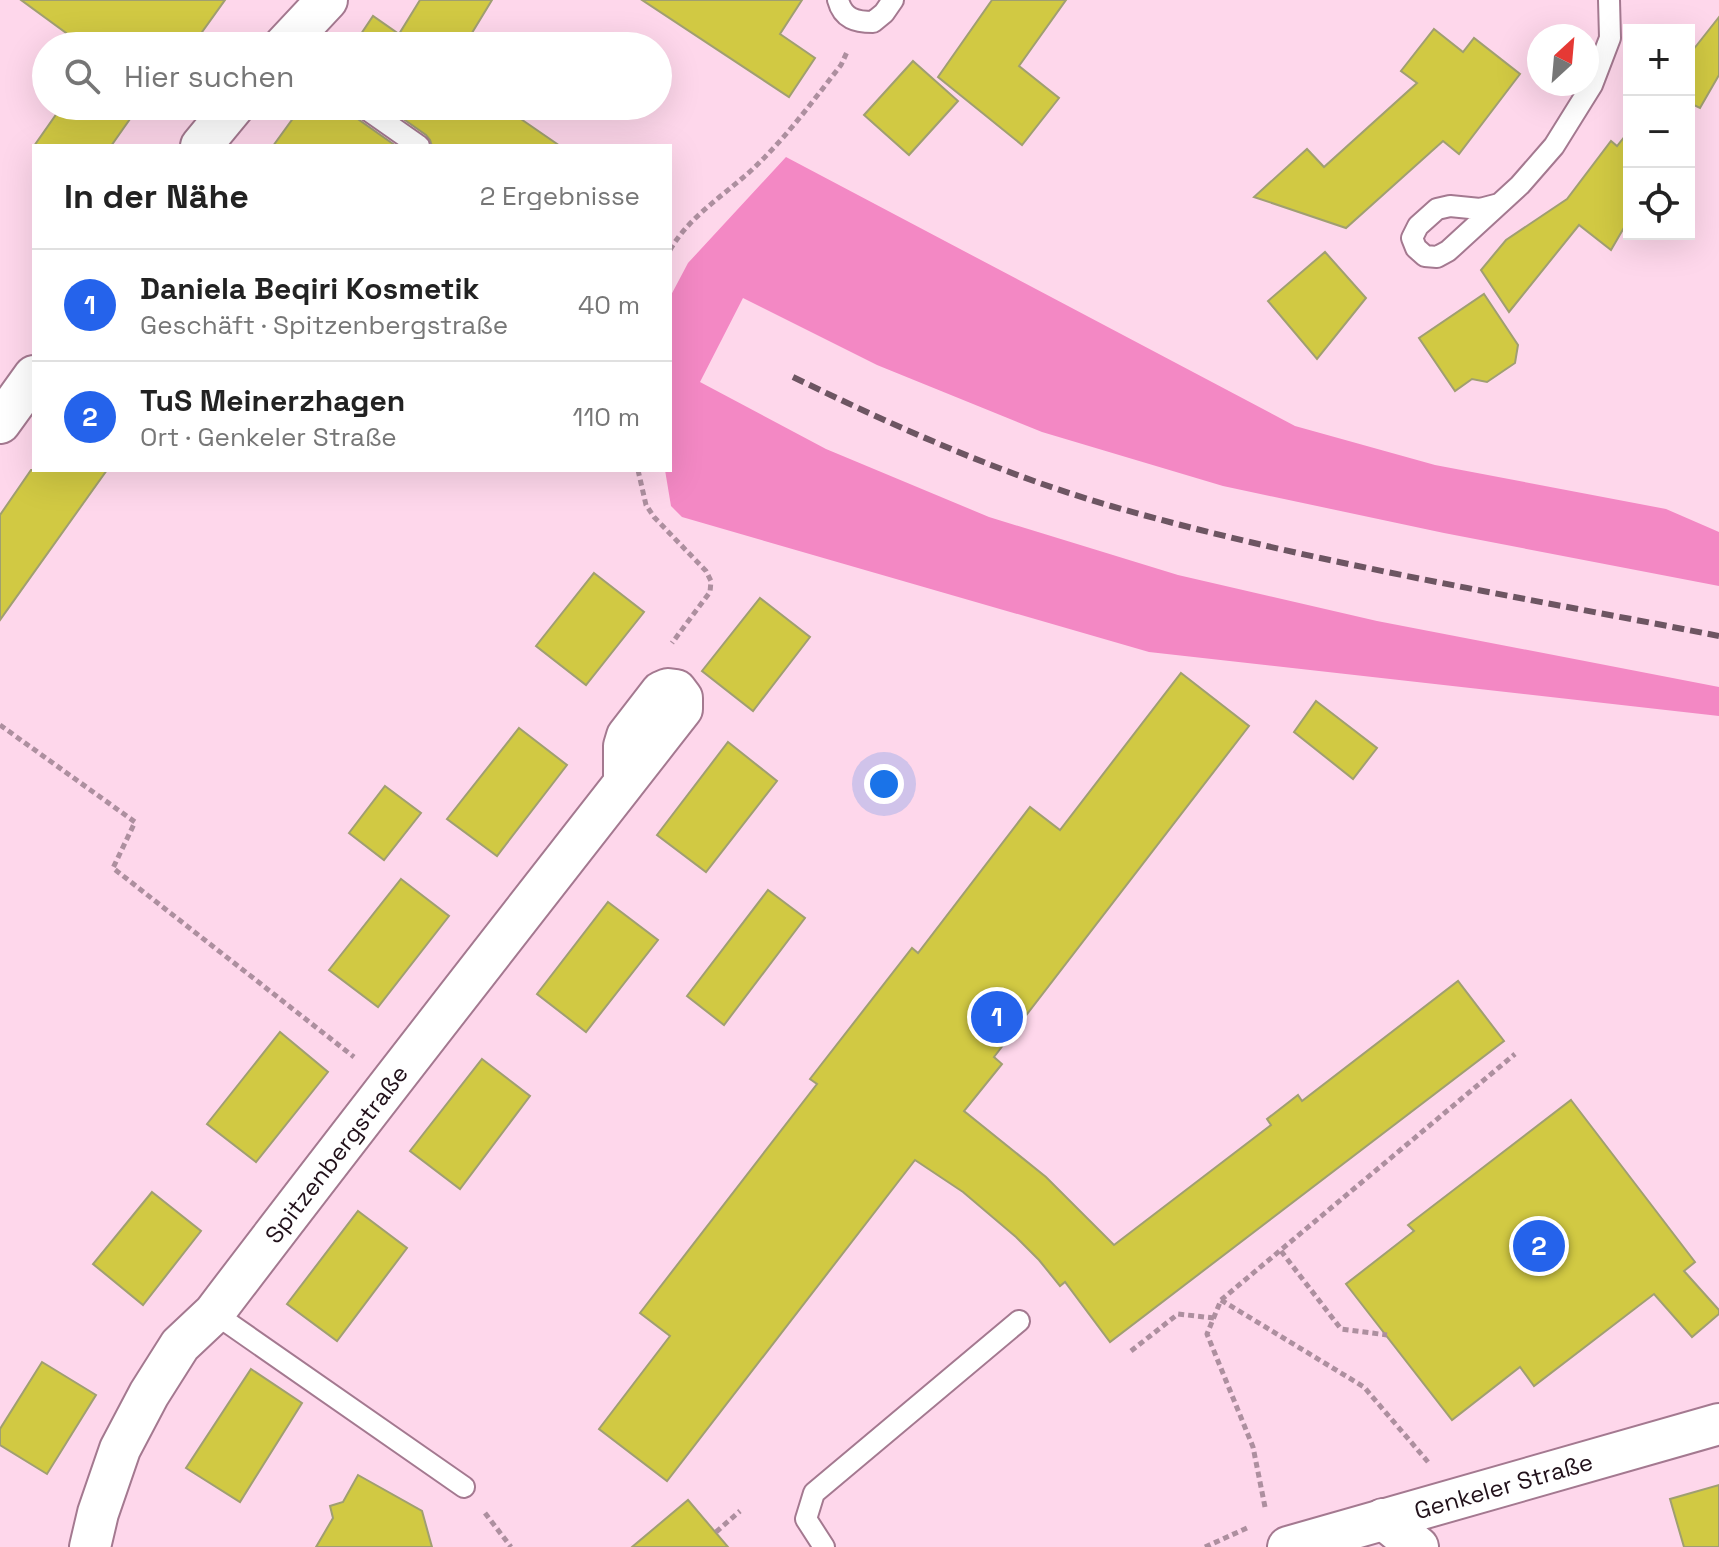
<!DOCTYPE html>
<html lang="de">
<head>
<meta charset="utf-8">
<style>
	:root { --surface:#fff; --page:#f6f6f6; --text:#222; --muted:#767676; --line:#e0e0e0; --accent:#2563eb }
	body { margin:0; font-family:"Space Grotesk",sans-serif; background:var(--page); color:var(--text) }
	.controls { position:absolute; right:24px; top:24px; display:grid; overflow:hidden; border-radius:0px; box-shadow:0 8px 32px #0002 }
	.controls button { width:72px; height:72px; display:grid; place-items:center; padding:0; border:0; border-bottom:2px solid var(--line); background:var(--surface); color:var(--text); font:40px sans-serif }
	.compass { position:absolute; left:1527px; top:24px; width:72px; height:72px; border-radius:50%; background:var(--surface); box-shadow:0 8px 32px #0002; rotate:26deg }
	.you { position:absolute; left:884px; top:784px; width:28px; height:28px; margin:-20px; border:6px solid #fff; border-radius:50%; background:#1a73e8; box-shadow:0 0 0 12px #1a73e833 }
	.badge { display:grid; place-items:center; width:52px; height:52px; border-radius:50%; background:var(--accent); color:#fff; font-size:26px; font-weight:700 }
	.pin { position:absolute; translate:-50% -50%; border:4px solid #fff; box-shadow:0 2px 8px #0006 }
	.list { margin:0; padding:0; list-style:none }
	h2 { display:flex; justify-content:space-between; align-items:center; height:104px; margin:0; padding:0 32px; font-size:34px }
	h2 small { font-size:26px; font-weight:400; color:var(--muted) }
	.list li { display:grid; grid-template-columns:52px 1fr auto; gap:24px; align-items:center; box-sizing:border-box; height:112px; padding:0 32px; border-top:2px solid var(--line) }
	.list b { display:block; font-size:30px; white-space:nowrap }
	.list p { margin:0; font-size:26px; white-space:nowrap; color:var(--muted) }
	.list em { font-size:26px; font-style:normal; color:var(--muted) }
	.icon { flex:none; width:44px; height:44px; fill:none; stroke:currentColor; stroke-width:2; stroke-linecap:round; stroke-linejoin:round }
	.map { position:relative; flex:none; width:1719px; height:1547px; overflow:hidden }
	.search { position:absolute; background:var(--surface); box-shadow:0 8px 32px #0002; left:32px; top:32px; width:640px; height:88px; display:flex; align-items:center; gap:20px; box-sizing:border-box; padding:0 28px; border-radius:44px; color:var(--muted); font-size:30px }
	.panel { position:absolute; background:var(--surface); box-shadow:0 8px 32px #0002; left:32px; top:144px; width:640px; height:328px; border-radius:0px }
	.map>svg:first-child { display:block }
	.green { fill:#f388c4 }
	.building { fill:#d1c943; stroke:#a09f71; stroke-width:2 }
	.lines { fill:none; stroke-linecap:round; stroke-linejoin:round }
	.service-casing { stroke:#a47990; stroke-width:24 }
	.minor-casing { stroke:#a47990; stroke-width:44 }
	.path { stroke:#ad8f9f; stroke-width:5; stroke-dasharray:6 4; stroke-linecap:butt }
	.service { stroke:#fff; stroke-width:20 }
	.minor { stroke:#fff; stroke-width:40 }
	.rail { stroke:#6d5562; stroke-width:6; stroke-dasharray:12 6; stroke-linecap:butt }
	.labels { text-anchor:middle; dominant-baseline:central; stroke-width:6; stroke-linejoin:round; paint-order:stroke }
	.street-label { font-size:24px; fill:#21111a; stroke:#fed7eb }
</style>
</head>
<body>
<div class="map">
<svg width="1719" height="1547" viewBox="0 0 1719 1547">
	<rect width="100%" height="100%" fill="#fed7eb"/>
	<!-- green -->
	<path class="green" d="M 786,157 L 1295,426 L 1435,465 L 1666,509 L 1719,532 L 1719,586 L 1444,533 L 1223,486 L 1042,432 L 877,365 L 743,298 L 700,382 L 826,449 L 989,517 L 1178,575 L 1377,621 L 1719,687 L 1719,716 L 1149,652 L 682,517 L 671,506 L 665,470 L 670,470 L 670,297 L 688,263 Z"/>
	<!-- building -->
	<g class="building">
		<path d="M 21,0 L 225,0 L 192,46 L 84,46 Z"/>
		<path d="M 420,0 L 492,0 L 464,46 L 353,46 L 373,16 L 399,34 Z"/>
		<path d="M 642,0 L 802,0 L 780,34 L 815,58 L 789,97 Z"/>
		<path d="M 992,0 L 1066,0 L 1019,66 L 1059,98 L 1022,145 L 938,77 Z"/>
		<path d="M 1719,17 L 1719,75 L 1700,108 L 1694,105 L 1689,114 L 1689,55 Z"/>
		<path d="M 1434,29 L 1463,52 L 1474,38 L 1520,74 L 1459,154 L 1443,141 L 1346,228 L 1254,197 L 1307,149 L 1324,167 L 1417,83 L 1401,71 Z"/>
		<path d="M 913,61 L 958,101 L 909,155 L 864,115 Z"/>
		<path d="M 62,106 L 112,106 L 130,119 L 111,146 L 34,146 Z"/>
		<path d="M 302,106 L 349,106 L 351,112 L 355,117 L 396,146 L 273,146 Z"/>
		<path d="M 385,106 L 502,106 L 560,146 L 432,146 L 430,140 L 426,135 Z"/>
		<path d="M 1629,131 L 1629,219 L 1611,250 L 1579,225 L 1509,312 L 1481,270 L 1506,240 L 1567,199 L 1611,141 L 1617,146 Z"/>
		<path d="M 1325,252 L 1366,298 L 1317,359 L 1268,301 Z"/>
		<path d="M 1484,294 L 1518,345 L 1515,363 L 1487,382 L 1472,379 L 1455,391 L 1419,338 Z"/>
		<path d="M 31,470 L 107,470 L 0,620 L 0,515 Z"/>
		<path d="M 594,573 L 644,612 L 586,685 L 536,646 Z"/>
		<path d="M 760,598 L 810,637 L 753,711 L 702,671 Z"/>
		<path d="M 1181,673 L 1249,726 L 994,1057 L 1002,1064 L 964,1111 L 1046,1177 L 1114,1245 L 1271,1125 L 1267,1119 L 1298,1095 L 1302,1101 L 1458,981 L 1504,1041 L 1110,1342 L 1065,1282 L 1060,1286 L 1039,1260 L 1016,1237 L 963,1192 L 915,1160 L 667,1481 L 599,1429 L 670,1336 L 640,1313 L 817,1084 L 810,1079 L 912,948 L 918,953 L 1030,807 L 1060,830 Z"/>
		<path d="M 1316,701 L 1377,748 L 1353,779 L 1294,732 Z"/>
		<path d="M 519,728 L 567,765 L 497,856 L 447,819 Z"/>
		<path d="M 728,742 L 777,781 L 706,872 L 657,835 Z"/>
		<path d="M 385,786 L 421,813 L 384,860 L 349,833 Z"/>
		<path d="M 401,879 L 449,916 L 378,1007 L 329,970 Z"/>
		<path d="M 768,890 L 805,918 L 724,1025 L 687,996 Z"/>
		<path d="M 608,902 L 658,940 L 586,1032 L 537,994 Z"/>
		<path d="M 280,1032 L 328,1072 L 256,1162 L 207,1124 Z"/>
		<path d="M 482,1059 L 530,1096 L 460,1189 L 410,1151 Z"/>
		<path d="M 1571,1100 L 1695,1262 L 1684,1271 L 1719,1310 L 1719,1314 L 1692,1337 L 1654,1294 L 1534,1386 L 1520,1367 L 1452,1420 L 1346,1284 L 1414,1231 L 1408,1225 Z"/>
		<path d="M 152,1192 L 201,1231 L 143,1305 L 93,1264 Z"/>
		<path d="M 358,1211 L 407,1248 L 337,1341 L 287,1304 Z"/>
		<path d="M 42,1362 L 96,1395 L 47,1474 L 0,1445 L 0,1429 Z"/>
		<path d="M 251,1369 L 302,1403 L 240,1502 L 186,1468 Z"/>
		<path d="M 358,1475 L 422,1511 L 432,1547 L 316,1547 L 333,1518 L 330,1506 L 343,1502 Z"/>
		<path d="M 1719,1485 L 1719,1547 L 1684,1547 L 1670,1499 Z"/>
		<path d="M 688,1500 L 728,1547 L 632,1547 Z"/>
	</g>
	<g class="lines">
		<defs>
			<g id="service">
				<path d="M 838,0 C 843,19 856,22 873,22 L 884,13 L 893,0"/>
				<path d="M 362,106 L 419,146"/>
				<path d="M 1499,204 L 1480,209 L 1450,206 L 1437,209 L 1418,226 L 1412,238 L 1416,248 L 1425,256 L 1437,257 L 1448,251 L 1520,185 L 1554,146 L 1592,85 L 1610,38 L 1609,0"/>
				<path d="M 214,1313 L 464,1487"/>
				<path d="M 824,1547 L 806,1519 L 814,1493 L 1019,1321"/>
			</g>
			<g id="minor">
				<path d="M 284,46 L 327,0"/>
				<path d="M 201,146 L 234,106"/>
				<path d="M 0,423 L 34,376"/>
				<path d="M 1383,1519 L 1418,1547"/>
				<path id="s1" d="M 90,1547 L 98,1513 L 120,1449 L 149,1394 L 180,1345 L 214,1313 C 368,1110 525,910 682,709 L 682,698 L 676,690 L 668,689 L 661,692 L 627,736 L 624,746 L 624,783"/>
				<path id="s2" d="M 1288,1547 L 1719,1424"/>
			</g>
		</defs>
		<!-- service casing -->
		<use href="#service" class="service-casing"/>
		<!-- minor casing -->
		<use href="#minor" class="minor-casing"/>
		<!-- path -->
		<g class="path">
			<path d="M 670,250 C 691,213 733,190 762,160 C 791,131 816,97 841,65 L 847,52"/>
			<path d="M 638,470 L 646,505 L 654,517 L 706,571 L 711,581 L 710,592 L 672,643"/>
			<path d="M 0,725 L 135,822 L 113,868 L 354,1057"/>
			<path d="M 1281,1251 L 1341,1329 L 1387,1335"/>
			<path d="M 1221,1300 L 1364,1387 L 1428,1462"/>
			<path d="M 1131,1351 L 1178,1314 L 1214,1318"/>
			<path d="M 1265,1507 L 1253,1447 L 1207,1334 L 1221,1300 L 1515,1054"/>
			<path d="M 485,1513 L 511,1547"/>
			<path d="M 716,1532 L 740,1511"/>
			<path d="M 1205,1547 L 1247,1528"/>
		</g>
		<!-- service -->
		<use href="#service" class="service"/>
		<!-- minor -->
		<use href="#minor" class="minor"/>
		<!-- rail -->
		<path class="rail" d="M 793,377 C 896,427 1001,474 1111,506 C 1310,563 1516,596 1719,636"/>
	</g>
	<g class="labels">
		<!-- street labels -->
		<g class="street-label">
			<text stroke="none"><textPath href="#s1" startOffset="470">Spitzenbergstraße</textPath></text>
			<text stroke="none"><textPath href="#s2" startOffset="224">Genkeler Straße</textPath></text>
		</g>
	</g>
</svg>
<div class="controls">
<button>+</button>
<button>−</button>
<button><svg class="icon" aria-label="locate" viewBox="0 0 24 24"><circle cx="12" cy="12" r="6"/><path d="M12 2v4M12 18v4M2 12h4M18 12h4"/></svg></button>
</div>
<svg class="compass" viewBox="-18 -18 36 36"><path d="M0-13l5 13h-10z" fill="#e53935"/><path d="M0 13l5-13h-10z" fill="#767676"/></svg>
<div class="you"></div>
<div class="pin badge" style="left:997px;top:1017px">1</div>
<div class="pin badge" style="left:1539px;top:1246px">2</div>
<div class="search"><svg class="icon" aria-label="search" viewBox="0 0 24 24"><circle cx="10" cy="10" r="6"/><path d="M15 15l6 6"/></svg>Hier suchen</div>
<section class="panel">
<h2>In der Nähe<small>2 Ergebnisse</small></h2>
<ul class="list">
<li><span class="badge">1</span><div><b>Daniela Beqiri Kosmetik</b><p>Geschäft · Spitzenbergstraße</p></div><em>40 m</em></li>
<li><span class="badge">2</span><div><b>TuS Meinerzhagen</b><p>Ort · Genkeler Straße</p></div><em>110 m</em></li>
</ul>
</section>
</div>
</body>
</html>
